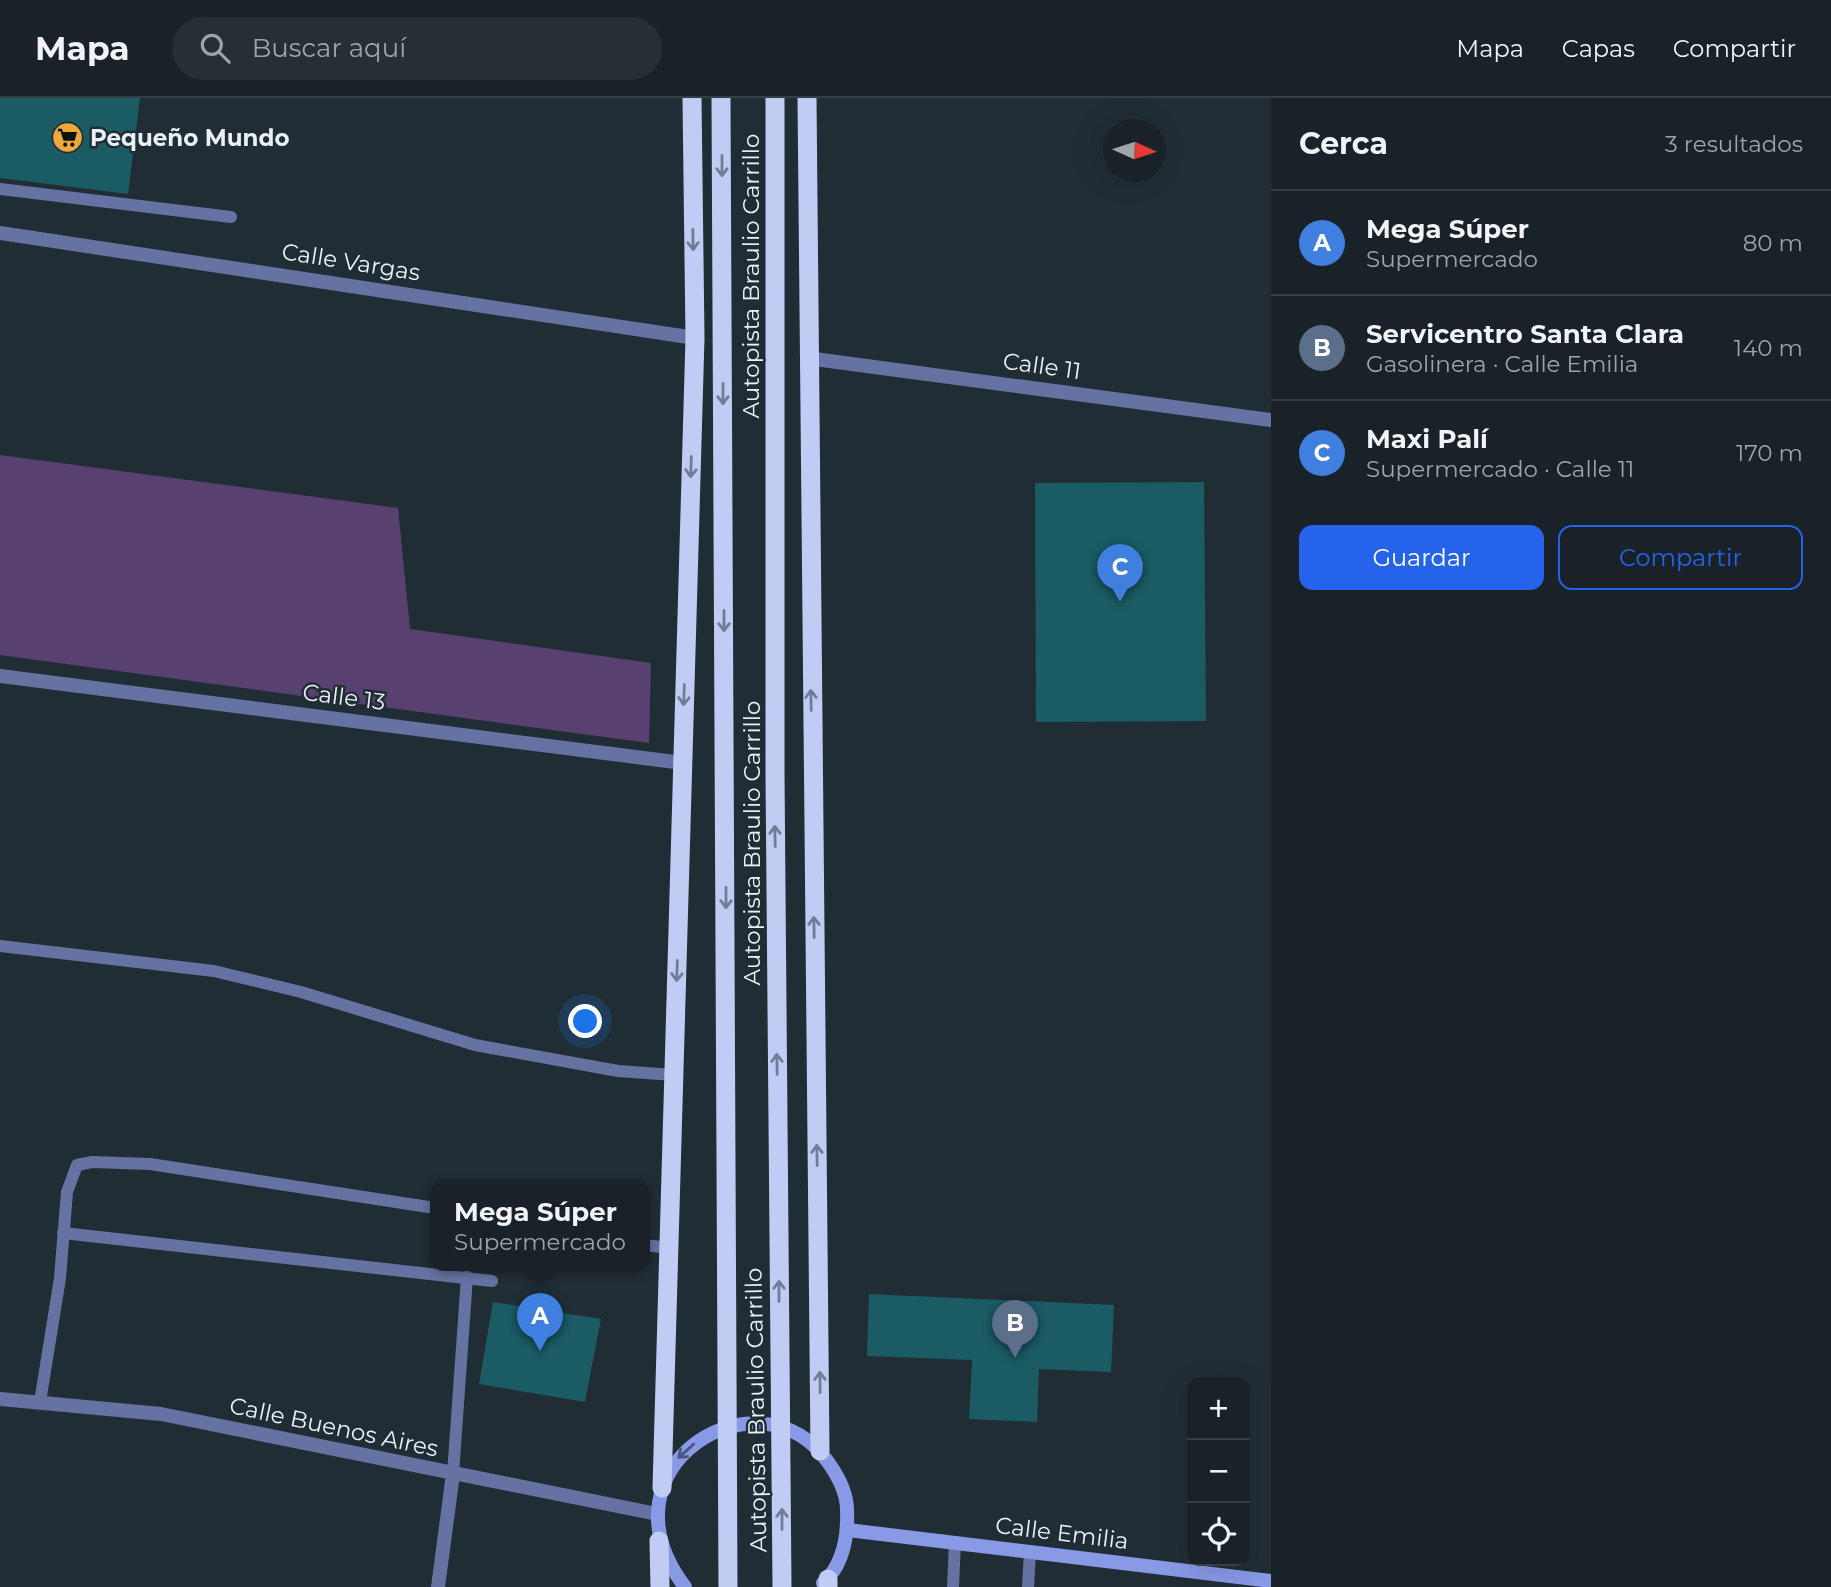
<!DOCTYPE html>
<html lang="es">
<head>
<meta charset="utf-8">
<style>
	:root { --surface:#192228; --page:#262f34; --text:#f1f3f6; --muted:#9fa4a8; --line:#373f45; --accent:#2563eb }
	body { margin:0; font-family:Montserrat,sans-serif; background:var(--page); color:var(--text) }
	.controls { position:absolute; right:21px; bottom:21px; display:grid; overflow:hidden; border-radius:14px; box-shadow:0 7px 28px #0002 }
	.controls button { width:63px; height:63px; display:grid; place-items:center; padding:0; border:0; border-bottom:2px solid var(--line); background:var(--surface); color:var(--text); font:35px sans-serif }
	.compass { position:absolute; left:1103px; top:21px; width:63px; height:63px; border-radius:50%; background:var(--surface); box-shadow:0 7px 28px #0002; rotate:93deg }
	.you { position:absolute; left:586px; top:924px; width:24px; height:24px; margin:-18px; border:5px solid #fff; border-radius:50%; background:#1a73e8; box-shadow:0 0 0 10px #1a73e833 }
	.badge { display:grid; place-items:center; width:46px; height:46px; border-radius:50%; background:var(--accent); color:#fff; font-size:23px; font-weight:700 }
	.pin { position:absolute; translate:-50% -58px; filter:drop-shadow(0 2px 4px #0008) }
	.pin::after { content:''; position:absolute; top:37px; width:24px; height:21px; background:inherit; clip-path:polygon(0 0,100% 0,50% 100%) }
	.popup { position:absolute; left:430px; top:1082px; width:220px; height:91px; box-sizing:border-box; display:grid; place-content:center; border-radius:14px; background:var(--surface); filter:drop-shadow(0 2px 5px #0005); font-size:23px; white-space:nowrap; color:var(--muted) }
	.popup b { font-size:26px; color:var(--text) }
	.popup::after { content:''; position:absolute; left:50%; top:100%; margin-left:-14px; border:14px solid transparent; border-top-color:var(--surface) }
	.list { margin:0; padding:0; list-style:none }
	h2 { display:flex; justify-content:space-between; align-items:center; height:91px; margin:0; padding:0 28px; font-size:30px }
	h2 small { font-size:23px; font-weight:400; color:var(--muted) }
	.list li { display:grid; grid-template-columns:46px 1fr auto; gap:21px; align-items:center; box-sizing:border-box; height:105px; padding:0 28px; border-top:2px solid var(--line) }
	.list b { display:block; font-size:26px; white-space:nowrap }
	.list p { margin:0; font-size:23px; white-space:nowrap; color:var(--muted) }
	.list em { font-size:23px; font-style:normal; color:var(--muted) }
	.actions { display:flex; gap:14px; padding:21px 28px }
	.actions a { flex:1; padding:16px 0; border:2px solid var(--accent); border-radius:14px; text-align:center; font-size:24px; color:var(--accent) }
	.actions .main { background:var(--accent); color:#fff }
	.icon { flex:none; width:38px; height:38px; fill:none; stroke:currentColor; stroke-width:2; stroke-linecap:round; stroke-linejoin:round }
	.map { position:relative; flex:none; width:1271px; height:1489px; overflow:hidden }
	header { display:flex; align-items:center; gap:42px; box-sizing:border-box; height:98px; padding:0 35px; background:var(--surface); border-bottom:2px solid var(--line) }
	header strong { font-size:33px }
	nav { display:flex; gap:38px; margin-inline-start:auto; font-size:24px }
	.search { width:490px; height:63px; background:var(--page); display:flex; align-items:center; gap:18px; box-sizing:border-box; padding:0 24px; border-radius:38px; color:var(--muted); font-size:26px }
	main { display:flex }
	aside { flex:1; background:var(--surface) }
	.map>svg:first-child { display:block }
	.green { fill:#584170 }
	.building { fill:#1a5b64 }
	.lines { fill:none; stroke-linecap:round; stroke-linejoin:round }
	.service { stroke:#6672a2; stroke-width:12 }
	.minor { stroke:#6672a2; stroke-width:14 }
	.secondary { stroke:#8899e6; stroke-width:14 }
	.trunk { stroke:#c1ccf5; stroke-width:19 }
	.trunk-bridge { stroke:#c1ccf5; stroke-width:19 }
	.oneway { stroke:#717c95 }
	.oneway2 { stroke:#4a587c }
	.labels { text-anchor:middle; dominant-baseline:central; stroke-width:5; stroke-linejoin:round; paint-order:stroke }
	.poi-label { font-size:23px; font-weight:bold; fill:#e9f0f6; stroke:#212d35; text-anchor:start }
	.street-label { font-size:23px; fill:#e9f0f6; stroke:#212d35 }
</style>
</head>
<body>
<header>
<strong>Mapa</strong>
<div class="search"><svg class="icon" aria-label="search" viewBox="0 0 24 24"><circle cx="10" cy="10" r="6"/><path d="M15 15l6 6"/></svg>Buscar aquí</div>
<nav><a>Mapa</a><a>Capas</a><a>Compartir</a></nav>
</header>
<main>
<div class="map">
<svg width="1271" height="1489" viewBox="0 0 1271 1489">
	<rect width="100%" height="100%" fill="#212d35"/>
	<!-- green -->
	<path class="green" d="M 0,357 L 398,410 L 410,531 L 651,565 L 649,645 L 0,557 Z"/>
	<!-- building -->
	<g class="building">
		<path d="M 0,0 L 140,0 L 128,96 L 0,80 Z"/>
		<path d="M 1204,384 L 1206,623 L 1036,624 L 1035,385 Z"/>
		<path d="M 869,1196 L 1114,1207 L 1111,1274 L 1039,1271 L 1037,1324 L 969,1321 L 972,1262 L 867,1258 Z"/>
		<path d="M 493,1204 L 601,1221 L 585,1304 L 479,1286 Z"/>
	</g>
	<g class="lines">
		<!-- service -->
		<g class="service">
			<path d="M 0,91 L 231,119"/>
			<path d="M 0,848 L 214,873 L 301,894 L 475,947 L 618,973 L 674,977"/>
			<path d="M 63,1135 L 492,1183"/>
			<path d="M 645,1147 L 669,1150"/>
			<path d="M 40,1304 L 60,1180 L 67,1094 L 77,1067 L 92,1064 L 150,1066 L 435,1110"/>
			<path d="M 453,1376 L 467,1179"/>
			<path d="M 953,1489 L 955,1444"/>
			<path d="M 1028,1489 L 1030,1453"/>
		</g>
		<!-- minor -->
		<g class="minor">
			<path d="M 0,135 L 695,240"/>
			<path d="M 807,260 L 1271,322"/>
			<path d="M 0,578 L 683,665"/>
			<path d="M 0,1301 L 161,1316 L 657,1416"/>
			<path d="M 438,1489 L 453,1376"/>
		</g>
		<!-- secondary -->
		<g class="secondary">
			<path d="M 848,1432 L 1271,1483"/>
			<path d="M 685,1489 C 593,1368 760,1267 828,1364 C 838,1378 847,1394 847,1412 C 848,1438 843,1467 823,1485"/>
		</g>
		<!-- trunk -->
		<g class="trunk">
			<path d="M 807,0 L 820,1353"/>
			<path d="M 662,1390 L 695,240 L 692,0"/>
			<path d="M 659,1443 L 660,1489"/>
			<path d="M 828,1481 L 828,1489"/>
		</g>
		<!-- trunk-bridge -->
		<g class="trunk-bridge">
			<path d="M 721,0 L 728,1489"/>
			<path d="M 775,0 L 775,676 L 782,1489"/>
		</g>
	</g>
	<!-- one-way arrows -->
	<defs><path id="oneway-shaft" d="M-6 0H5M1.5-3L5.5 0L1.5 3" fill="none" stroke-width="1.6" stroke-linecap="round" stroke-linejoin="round" transform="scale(1.75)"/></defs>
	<g class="oneway">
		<use href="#oneway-shaft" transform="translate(722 68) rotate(90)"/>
		<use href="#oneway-shaft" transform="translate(693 142) rotate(89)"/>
		<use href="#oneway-shaft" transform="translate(723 296) rotate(90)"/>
		<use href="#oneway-shaft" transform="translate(691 369) rotate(92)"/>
		<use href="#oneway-shaft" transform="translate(724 523) rotate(90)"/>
		<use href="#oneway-shaft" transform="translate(684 597) rotate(92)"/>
		<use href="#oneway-shaft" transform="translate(811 602) rotate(-91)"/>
		<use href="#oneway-shaft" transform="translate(775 738) rotate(-91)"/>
		<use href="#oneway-shaft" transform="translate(726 800) rotate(90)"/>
		<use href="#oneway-shaft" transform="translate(814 829) rotate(-91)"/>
		<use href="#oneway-shaft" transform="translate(677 873) rotate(92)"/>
		<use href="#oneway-shaft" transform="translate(777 966) rotate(-91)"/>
		<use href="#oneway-shaft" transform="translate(817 1057) rotate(-91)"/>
		<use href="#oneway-shaft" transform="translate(779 1193) rotate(-90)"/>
		<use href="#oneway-shaft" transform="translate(820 1284) rotate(-91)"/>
		<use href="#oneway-shaft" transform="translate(782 1421) rotate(-90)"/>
	</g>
	<use class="oneway2" href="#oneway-shaft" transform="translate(686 1353) rotate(138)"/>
	<!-- icons -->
	<defs>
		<symbol id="supermarket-disc" viewBox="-11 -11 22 22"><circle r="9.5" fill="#eca93a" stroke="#212d35"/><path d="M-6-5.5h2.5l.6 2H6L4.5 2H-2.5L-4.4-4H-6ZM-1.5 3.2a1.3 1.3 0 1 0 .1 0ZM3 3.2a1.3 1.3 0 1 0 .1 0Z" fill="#111"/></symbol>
	</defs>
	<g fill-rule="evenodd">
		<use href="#supermarket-disc" x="50" y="22" width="35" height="35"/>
	</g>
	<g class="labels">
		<!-- poi labels -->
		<g class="poi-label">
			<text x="90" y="40">Pequeño Mundo</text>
		</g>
		<!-- street labels -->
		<g class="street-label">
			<text transform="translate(351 164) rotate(9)">Calle Vargas</text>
			<text transform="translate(751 178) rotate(-90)">Autopista Braulio Carrillo</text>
			<text transform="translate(1042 268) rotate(8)">Calle 11</text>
			<text transform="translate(344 599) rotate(7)">Calle 13</text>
			<text transform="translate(752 745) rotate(-90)">Autopista Braulio Carrillo</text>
			<text transform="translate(756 1312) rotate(-91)">Autopista Braulio Carrillo</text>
			<text transform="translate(334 1329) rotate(12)">Calle Buenos Aires</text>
			<text transform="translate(1062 1435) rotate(7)">Calle Emilia</text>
		</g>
	</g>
</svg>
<div class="controls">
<button>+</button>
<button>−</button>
<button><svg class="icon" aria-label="locate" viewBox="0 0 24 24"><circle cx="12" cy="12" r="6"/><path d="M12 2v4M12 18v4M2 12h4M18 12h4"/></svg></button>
</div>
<svg class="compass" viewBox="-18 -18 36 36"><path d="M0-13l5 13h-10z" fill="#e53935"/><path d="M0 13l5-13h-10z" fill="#9fa4a8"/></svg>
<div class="you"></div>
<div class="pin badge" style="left:540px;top:1253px;background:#3f7fe0">A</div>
<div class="popup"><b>Mega Súper</b>Supermercado</div>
<div class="pin badge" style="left:1015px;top:1260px;background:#5c6f8a">B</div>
<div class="pin badge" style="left:1120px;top:504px;background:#3f7fe0">C</div>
</div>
<aside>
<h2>Cerca<small>3 resultados</small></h2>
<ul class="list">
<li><span class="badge" style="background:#3f7fe0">A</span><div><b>Mega Súper</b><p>Supermercado</p></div><em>80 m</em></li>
<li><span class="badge" style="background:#5c6f8a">B</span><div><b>Servicentro Santa Clara</b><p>Gasolinera · Calle Emilia</p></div><em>140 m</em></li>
<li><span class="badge" style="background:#3f7fe0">C</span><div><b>Maxi Palí</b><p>Supermercado · Calle 11</p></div><em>170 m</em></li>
</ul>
<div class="actions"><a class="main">Guardar</a><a>Compartir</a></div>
</aside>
</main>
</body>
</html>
